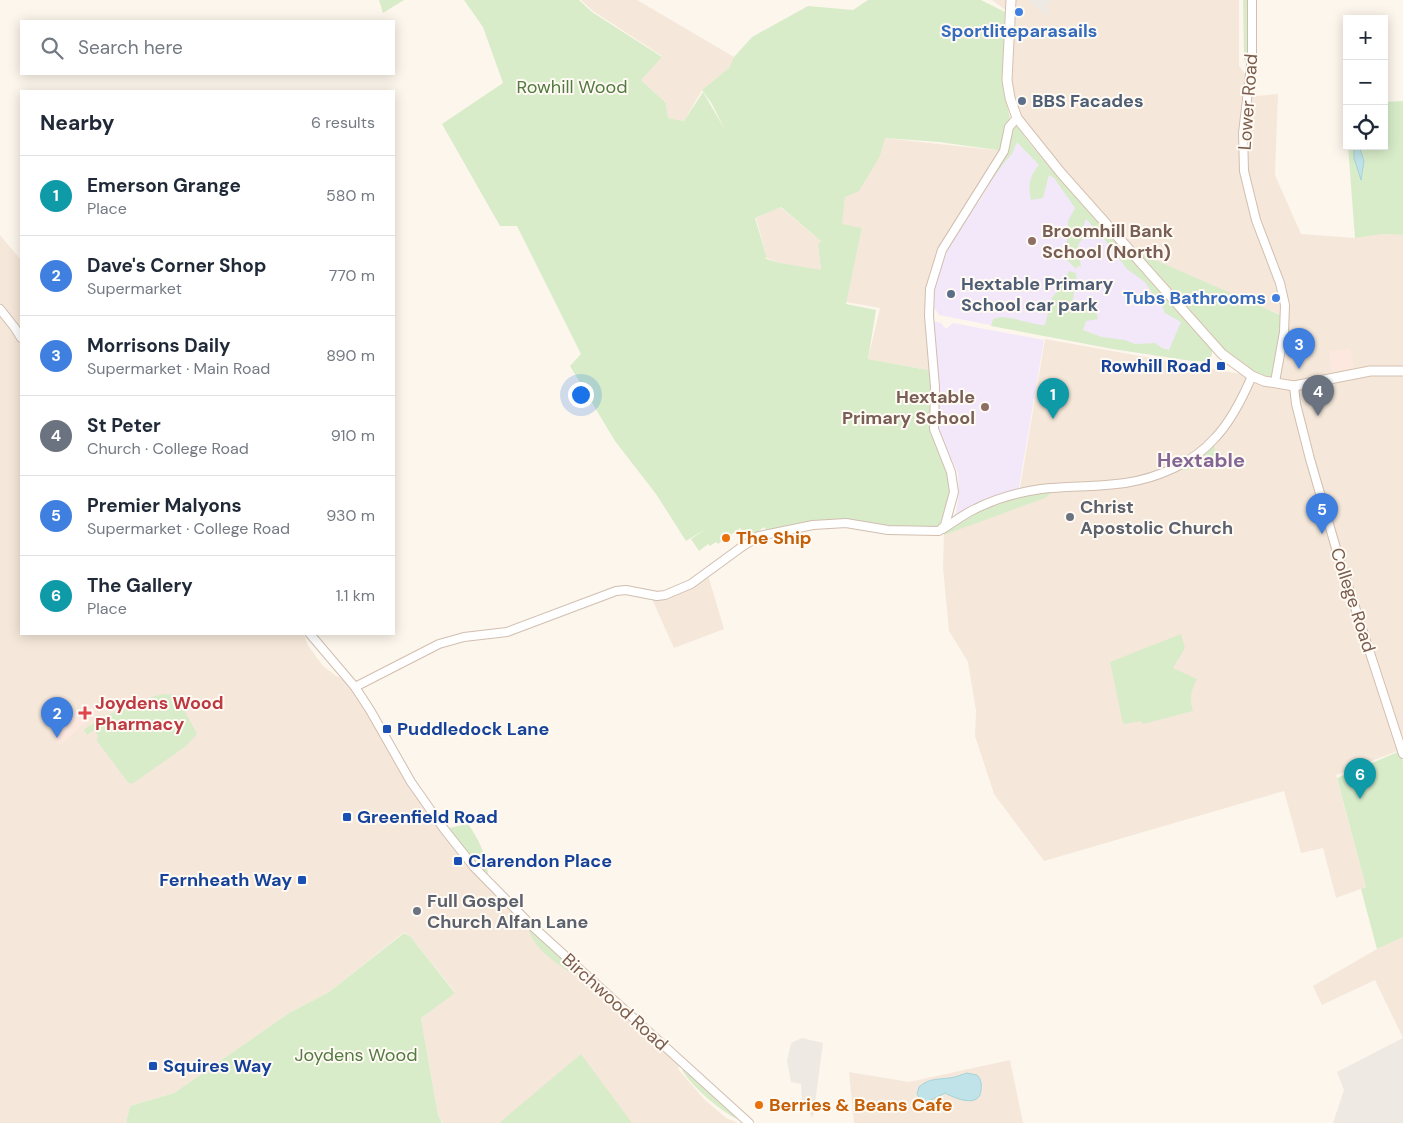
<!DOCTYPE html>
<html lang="en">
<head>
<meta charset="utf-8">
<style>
	:root { --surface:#fff; --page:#f6f6f7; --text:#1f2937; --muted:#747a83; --line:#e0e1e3; --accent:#111827 }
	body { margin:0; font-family:"DM Sans",sans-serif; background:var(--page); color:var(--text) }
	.controls { position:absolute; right:15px; top:15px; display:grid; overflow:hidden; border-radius:0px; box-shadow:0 2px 12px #0003 }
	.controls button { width:45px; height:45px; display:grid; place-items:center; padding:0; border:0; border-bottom:1px solid var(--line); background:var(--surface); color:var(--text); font:25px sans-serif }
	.you { position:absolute; left:580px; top:394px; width:18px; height:18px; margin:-12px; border:4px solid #fff; border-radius:50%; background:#1a73e8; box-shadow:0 0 0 8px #1a73e833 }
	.badge { display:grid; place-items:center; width:32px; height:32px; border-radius:50%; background:var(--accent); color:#fff; font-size:16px; font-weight:700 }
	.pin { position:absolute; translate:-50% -41px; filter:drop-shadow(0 1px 2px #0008) }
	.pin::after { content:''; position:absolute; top:26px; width:18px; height:15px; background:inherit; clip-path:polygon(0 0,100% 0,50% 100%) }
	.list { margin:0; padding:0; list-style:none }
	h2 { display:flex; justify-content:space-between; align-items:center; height:65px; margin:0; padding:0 20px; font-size:21px }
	h2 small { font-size:16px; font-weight:400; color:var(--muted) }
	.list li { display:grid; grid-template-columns:32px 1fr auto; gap:15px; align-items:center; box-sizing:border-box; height:80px; padding:0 20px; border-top:1px solid var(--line) }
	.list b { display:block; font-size:19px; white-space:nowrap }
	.list p { margin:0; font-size:16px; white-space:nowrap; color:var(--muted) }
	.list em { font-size:16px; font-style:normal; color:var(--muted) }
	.icon { flex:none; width:28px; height:28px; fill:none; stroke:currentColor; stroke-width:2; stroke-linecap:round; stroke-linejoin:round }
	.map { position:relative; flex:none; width:1403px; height:1123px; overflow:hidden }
	.search { position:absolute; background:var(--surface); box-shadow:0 2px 12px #0003; left:20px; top:20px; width:375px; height:55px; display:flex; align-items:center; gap:12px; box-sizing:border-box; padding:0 18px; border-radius:0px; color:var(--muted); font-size:19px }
	.panel { position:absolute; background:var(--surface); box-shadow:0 2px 12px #0003; left:20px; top:90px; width:375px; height:545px; border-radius:0px }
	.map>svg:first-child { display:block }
	.residential { fill:#f5e8da }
	.commercial { fill:#fde8e0 }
	.industrial { fill:#efe9e4 }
	.education { fill:#f3e8fa }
	.green { fill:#d8ecc9; fill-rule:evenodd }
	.water { fill:#bfe3e8; stroke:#a5d3da }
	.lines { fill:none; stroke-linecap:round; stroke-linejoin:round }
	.tertiary-casing { stroke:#d1beb0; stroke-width:10 }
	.secondary-casing { stroke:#d6c0b0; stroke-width:11 }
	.tertiary { stroke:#fff; stroke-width:8 }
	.secondary { stroke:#fff; stroke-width:9 }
	.shop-dot { fill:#3f7fe0; stroke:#fffaf3; stroke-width:2 }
	.service-dot { fill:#5c6f8a; stroke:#fffaf3; stroke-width:2 }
	.education-dot { fill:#8d6e63; stroke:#fffaf3; stroke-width:2 }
	.transit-dot { fill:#1a4fb4; stroke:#fffaf3; stroke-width:2 }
	.worship-dot { fill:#6b7280; stroke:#fffaf3; stroke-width:2 }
	.food-dot { fill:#e8710a; stroke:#fffaf3; stroke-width:2 }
	.health-dot { fill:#e0444e; stroke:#fffaf3; stroke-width:2 }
	.labels { text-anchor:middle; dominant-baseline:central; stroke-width:4; stroke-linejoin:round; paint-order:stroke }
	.shop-label { font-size:18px; font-weight:bold; fill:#366cbe; stroke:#fffaf3 }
	.park-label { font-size:18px; fill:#537a41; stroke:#fffaf3 }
	.service-label { font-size:18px; font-weight:bold; fill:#4e5e75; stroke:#fffaf3; text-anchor:start }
	.street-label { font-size:18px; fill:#7a5c4d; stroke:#fffaf3 }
	.education-label { font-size:18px; font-weight:bold; fill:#785e54; stroke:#fffaf3; text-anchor:start }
	.transit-label { font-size:18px; font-weight:bold; fill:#164399; stroke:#fffaf3; text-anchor:start }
	.worship-label { font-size:18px; font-weight:bold; fill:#5b616d; stroke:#fffaf3; text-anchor:start }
	.food-label { font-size:18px; font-weight:bold; fill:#c56008; stroke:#fffaf3; text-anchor:start }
	.health-label { font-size:18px; font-weight:bold; fill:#be3a42; stroke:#fffaf3; text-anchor:start }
	.quarter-label { font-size:20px; font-weight:bold; fill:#846695; stroke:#fffaf3 }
</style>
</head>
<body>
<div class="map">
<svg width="1403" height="1123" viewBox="0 0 1403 1123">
	<rect width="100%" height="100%" fill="#fdf6ec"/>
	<!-- residential -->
	<g class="residential">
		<path d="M 581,0 L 637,0 L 734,57 L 729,68 L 702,90 L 684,121 L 668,118 L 666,103 L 641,80 L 662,56 L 593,11 Z"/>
		<path d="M 992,0 L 1239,0 L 1239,66 L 1246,75 L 1257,96 L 1278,94 L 1275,175 L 1301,234 L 1355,238 L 1382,234 L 1403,235 L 1403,732 L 1400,750 L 1336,775 L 1366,887 L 1336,898 L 1323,848 L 1301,853 L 1284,791 L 1044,861 L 994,794 L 975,736 L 976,711 L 968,662 L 949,631 L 943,568 L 944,528 L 1019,494 L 1045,339 L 1252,376 L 1286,317 L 1193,278 L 1128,248 L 1017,118 L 1011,90 L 1015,17 Z"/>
		<path d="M 884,138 L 1004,151 L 942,250 L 930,289 L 933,371 L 868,359 L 880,308 L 846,302 L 862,228 L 841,224 L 845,197 L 880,156 Z"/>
		<path d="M 780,207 L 821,241 L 818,245 L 821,271 L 775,262 L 767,258 L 756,218 Z"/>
		<path d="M 0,235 L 21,260 L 21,634 L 304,634 L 307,644 L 323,666 L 336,676 L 352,683 L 411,782 L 474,867 L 681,1062 L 678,1069 L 704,1099 L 726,1118 L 738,1123 L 443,1123 L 438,1115 L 421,1018 L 455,992 L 410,936 L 404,932 L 329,992 L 289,1013 L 174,1093 L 130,1106 L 126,1123 L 0,1123 Z"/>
		<path d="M 708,575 L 724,629 L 674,648 L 652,599 L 664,597 Z"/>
		<path d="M 1403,937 L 1403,1038 L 1375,980 L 1322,1005 L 1313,986 L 1377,949 Z"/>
		<path d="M 1010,1060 L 1023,1123 L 854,1123 L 849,1072 L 909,1082 Z"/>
	</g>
	<!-- commercial -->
	<g class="commercial">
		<path d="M 1350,349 L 1354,368 L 1332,372 L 1329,351 Z"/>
		<path d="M 87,703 L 96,713 L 60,745 L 51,735 Z"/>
	</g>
	<!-- industrial -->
	<g class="industrial">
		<path d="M 1030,0 L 1053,0 L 1047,6 L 1050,10 L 1046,15 L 1029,1 Z"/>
		<path d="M 802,1038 L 823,1043 L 813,1118 L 802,1103 L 801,1084 L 791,1082 L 787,1061 L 791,1043 Z"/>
		<path d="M 1403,1038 L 1403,1123 L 1333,1123 L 1344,1090 L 1337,1072 Z"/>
	</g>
	<!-- education -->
	<g class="education">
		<path d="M 1015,122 L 1027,140 L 1052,170 L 1193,329 L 1192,361 L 1113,349 L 939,315 L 932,304 L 933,290 L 944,250 L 972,206 L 978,203 L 985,192 L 989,184 L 986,183 Z"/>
		<path d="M 932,321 L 941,323 L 946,329 L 953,323 L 1044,340 L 1018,493 L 949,523 L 956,513 L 959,492 L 958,473 L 937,428 Z"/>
	</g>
	<!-- green -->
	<g class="green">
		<path d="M 379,0 L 404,0 L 383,13 Z"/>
		<path d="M 464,0 L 579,0 L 592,12 L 662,57 L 641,80 L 666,103 L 668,118 L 684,121 L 703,92 L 725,130 L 712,104 L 702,90 L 729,68 L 734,57 L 752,37 L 808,6 L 853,10 L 868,0 L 981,0 L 1005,12 L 1003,78 L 1004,92 L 1010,118 L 1007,125 L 1004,151 L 939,142 L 885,138 L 880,156 L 859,191 L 845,197 L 842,224 L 862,228 L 846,304 L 876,310 L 868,359 L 933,371 L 934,429 L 951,473 L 953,492 L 948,514 L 939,530 L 918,531 L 845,522 L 768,532 L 764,527 L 748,539 L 740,528 L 718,544 L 716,542 L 710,546 L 708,544 L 699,551 L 691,539 L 707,528 L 686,541 L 656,494 L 615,441 L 570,366 L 581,354 L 517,226 L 500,226 L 442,124 L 503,83 L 483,27 ZM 781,207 L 821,241 L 818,245 L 821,270 L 775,262 L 764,258 L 767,258 L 755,218 Z"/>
		<path d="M 1243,0 L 1249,0 L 1249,64 L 1247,65 L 1244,59 Z"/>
		<path d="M 1403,101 L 1403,235 L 1383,234 L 1355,238 L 1348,146 L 1384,146 L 1384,102 Z"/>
		<path d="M 1015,122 L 1027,140 L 1052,170 L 1212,350 L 1212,354 L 1209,360 L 1204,362 L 1192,361 L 1113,349 L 991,326 L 993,319 C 1008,313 1029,325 1045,325 L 1052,297 L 1059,290 L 1069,271 L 1076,273 C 1078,284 1071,301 1071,314 L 1080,307 L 1096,312 L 1098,319 L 1086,321 L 1083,330 L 1102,337 L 1125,340 L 1135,344 L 1155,343 L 1162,348 L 1169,350 L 1181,322 L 1165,313 L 1161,303 L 1153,295 L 1145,282 L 1127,269 L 1101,235 L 1086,219 L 1081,232 L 1083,238 L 1078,245 L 1081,267 L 1078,266 L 1076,269 L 1066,259 L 1068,221 L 1075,208 L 1054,178 L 1049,175 L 1043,198 L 1031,200 C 1028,186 1029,176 1039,165 L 1017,142 L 1012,154 L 1004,163 L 989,184 L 987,183 L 1010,129 Z"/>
		<path d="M 1128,248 L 1285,317 L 1275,381 L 1238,367 Z"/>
		<path d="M 1214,439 L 1215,454 L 1207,468 L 1169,471 Z"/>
		<path d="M 1056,489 L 1045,498 L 944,535 L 945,528 L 1005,498 Z"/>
		<path d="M 1181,634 L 1185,648 L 1173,668 L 1197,679 C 1191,690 1189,699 1193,711 L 1143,724 L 1141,721 L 1123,724 L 1110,662 Z"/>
		<path d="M 164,694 L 176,695 L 197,734 L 186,746 L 135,782 L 131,784 L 128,782 L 97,741 L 98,735 L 94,730 L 87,735 L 84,730 C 102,716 142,698 164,694 Z"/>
		<path d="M 1400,751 L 1403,762 L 1403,937 L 1377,949 L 1361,889 L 1366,887 L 1337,778 Z"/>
		<path d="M 468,824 C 478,838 487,856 488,874 L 485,878 L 444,829 Z"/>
		<path d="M 530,925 L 580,974 L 574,975 C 556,963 533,949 528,927 Z"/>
		<path d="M 404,933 L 410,936 L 455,993 L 421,1018 L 438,1115 L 442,1123 L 126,1123 L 130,1106 L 174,1093 L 289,1013 L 329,992 Z"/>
		<path d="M 581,1054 L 632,1123 L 499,1123 Z"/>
		<path d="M 682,1070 L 684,1070 L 739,1118 L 737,1119 C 719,1110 692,1087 682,1070 Z"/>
	</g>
	<!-- water -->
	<g class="water">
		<path d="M 1354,146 L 1359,146 L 1364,161 L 1361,180 L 1354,158 Z"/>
		<path d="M 967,1073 L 977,1075 C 981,1079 982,1084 981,1090 C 980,1109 954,1098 945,1093 L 927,1102 L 921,1100 L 917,1094 L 919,1087 C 930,1077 941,1080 955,1077 C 959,1076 963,1074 967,1073 Z"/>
	</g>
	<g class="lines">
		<defs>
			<g id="tertiary">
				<path d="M 1252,0 L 1252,57 L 1243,133 L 1244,171 L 1256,220 L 1280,283 L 1285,305 L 1284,332 L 1275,382"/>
				<path d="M 0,309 L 15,328 L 21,338"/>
				<path d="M 1294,386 L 1296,404 L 1310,459 L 1338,555 L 1403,754"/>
				<path d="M 943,529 C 954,522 964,514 975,509 C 995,499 1020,492 1041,489 C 1069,486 1097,487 1125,483 C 1158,478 1193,463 1215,438 C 1232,420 1243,397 1252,376"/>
				<path d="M 310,634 L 355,687 L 370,710 L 411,782 L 444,829 L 474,867 L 530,924 L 749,1123"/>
				<path d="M 355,687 L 439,644 L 464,637 L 507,632 L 616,591 L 626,590 L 657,596 L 665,595 L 691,584 L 743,546 L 759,536 L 813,525 L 846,523 L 888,530 L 939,531 L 945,525 L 954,492 L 951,472 L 934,429 L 935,387 L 929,316 L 930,289 L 942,250 L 1004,151 L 1009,127 L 1017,118"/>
			</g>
			<path id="secondary" d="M 1011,0 L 1007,80 L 1010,98 L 1017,118 L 1061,173 L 1222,354 L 1252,376 L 1264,381 L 1294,386 L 1370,371 L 1403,371"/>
		</defs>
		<!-- tertiary casing -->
		<use href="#tertiary" class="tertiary-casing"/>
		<!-- secondary casing -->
		<use href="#secondary" class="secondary-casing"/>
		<!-- tertiary -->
		<use href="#tertiary" class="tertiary"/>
		<!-- secondary -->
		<use href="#secondary" class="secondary"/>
	</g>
	<!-- markers -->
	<g class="shop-dot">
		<circle cx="1019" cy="12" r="5"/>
		<circle cx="1276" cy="298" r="5"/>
	</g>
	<g class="service-dot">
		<circle cx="1022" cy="101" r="5"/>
		<circle cx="951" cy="294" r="5"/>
	</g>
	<g class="education-dot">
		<circle cx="1032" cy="241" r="5"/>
		<circle cx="985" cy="407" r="5"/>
	</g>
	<g class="transit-dot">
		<rect x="1216" y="361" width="10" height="10" rx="2.5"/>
		<rect x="382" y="724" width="10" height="10" rx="2.5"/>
		<rect x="342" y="812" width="10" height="10" rx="2.5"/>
		<rect x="453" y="856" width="10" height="10" rx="2.5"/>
		<rect x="297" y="875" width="10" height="10" rx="2.5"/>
		<rect x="148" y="1061" width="10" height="10" rx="2.5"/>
	</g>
	<g class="worship-dot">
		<circle cx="1070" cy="517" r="5"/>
		<circle cx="417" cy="911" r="5"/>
	</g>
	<g class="food-dot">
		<circle cx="726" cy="538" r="5"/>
		<circle cx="759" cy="1105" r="5"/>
	</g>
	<path class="health-dot" d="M82.5 705.5h5v5h5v5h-5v5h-5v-5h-5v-5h5z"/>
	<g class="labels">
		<!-- shop labels -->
		<g class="shop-label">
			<text x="1019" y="31">Sportliteparasails</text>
			<text x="1266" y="298" text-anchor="end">Tubs Bathrooms</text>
		</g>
		<!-- park labels -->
		<g class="park-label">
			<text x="572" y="87">Rowhill Wood</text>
			<text x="356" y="1055">Joydens Wood</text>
		</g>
		<!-- service labels -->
		<g class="service-label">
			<text x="1032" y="101">BBS Facades</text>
			<text x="961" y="284">Hextable Primary<tspan x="961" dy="21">School car park</tspan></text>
		</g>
		<!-- street labels -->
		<g class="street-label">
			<text transform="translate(1248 102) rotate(-86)">Lower Road</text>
			<text transform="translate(1353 600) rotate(72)">College Road</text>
			<text transform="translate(615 1002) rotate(42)">Birchwood Road</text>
		</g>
		<!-- education labels -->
		<g class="education-label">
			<text x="1042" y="231">Broomhill Bank<tspan x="1042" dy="21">School (North)</tspan></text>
			<text x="975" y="397" text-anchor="end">Hextable<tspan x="975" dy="21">Primary School</tspan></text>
		</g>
		<!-- transit labels -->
		<g class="transit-label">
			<text x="1211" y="366" text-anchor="end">Rowhill Road</text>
			<text x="397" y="729">Puddledock Lane</text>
			<text x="357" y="817">Greenfield Road</text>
			<text x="468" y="861">Clarendon Place</text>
			<text x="292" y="880" text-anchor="end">Fernheath Way</text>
			<text x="163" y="1066">Squires Way</text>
		</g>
		<!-- worship labels -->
		<g class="worship-label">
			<text x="1080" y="507">Christ<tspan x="1080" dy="21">Apostolic Church</tspan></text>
			<text x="427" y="901">Full Gospel<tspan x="427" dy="21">Church Alfan Lane</tspan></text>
		</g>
		<!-- food labels -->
		<g class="food-label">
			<text x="736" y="538">The Ship</text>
			<text x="769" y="1105">Berries &amp; Beans Cafe</text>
		</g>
		<!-- health labels -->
		<g class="health-label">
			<text x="95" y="703">Joydens Wood<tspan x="95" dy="21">Pharmacy</tspan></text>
		</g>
		<!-- quarter labels -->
		<g class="quarter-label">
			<text x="1201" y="460">Hextable</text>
		</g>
	</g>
</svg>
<div class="controls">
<button>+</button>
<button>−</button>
<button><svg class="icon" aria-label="locate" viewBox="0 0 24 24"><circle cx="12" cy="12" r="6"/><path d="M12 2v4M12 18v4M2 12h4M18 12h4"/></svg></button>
</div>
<div class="you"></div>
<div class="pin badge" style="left:1053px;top:419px;background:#0f9aa8">1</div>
<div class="pin badge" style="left:57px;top:738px;background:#3f7fe0">2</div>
<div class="pin badge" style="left:1299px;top:369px;background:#3f7fe0">3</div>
<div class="pin badge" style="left:1318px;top:416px;background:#6b7280">4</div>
<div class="pin badge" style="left:1322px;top:534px;background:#3f7fe0">5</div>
<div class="pin badge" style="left:1360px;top:799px;background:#0f9aa8">6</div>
<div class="search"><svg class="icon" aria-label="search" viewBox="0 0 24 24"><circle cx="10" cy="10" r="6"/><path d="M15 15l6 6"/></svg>Search here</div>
<section class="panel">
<h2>Nearby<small>6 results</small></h2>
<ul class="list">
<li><span class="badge" style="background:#0f9aa8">1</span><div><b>Emerson Grange</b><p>Place</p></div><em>580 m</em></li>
<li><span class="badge" style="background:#3f7fe0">2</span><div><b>Dave's Corner Shop</b><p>Supermarket</p></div><em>770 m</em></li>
<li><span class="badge" style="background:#3f7fe0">3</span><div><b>Morrisons Daily</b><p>Supermarket · Main Road</p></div><em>890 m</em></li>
<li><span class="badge" style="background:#6b7280">4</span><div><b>St Peter</b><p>Church · College Road</p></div><em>910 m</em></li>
<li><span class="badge" style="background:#3f7fe0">5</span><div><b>Premier Malyons</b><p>Supermarket · College Road</p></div><em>930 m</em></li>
<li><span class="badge" style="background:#0f9aa8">6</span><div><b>The Gallery</b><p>Place</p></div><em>1.1 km</em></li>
</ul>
</section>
</div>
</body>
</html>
